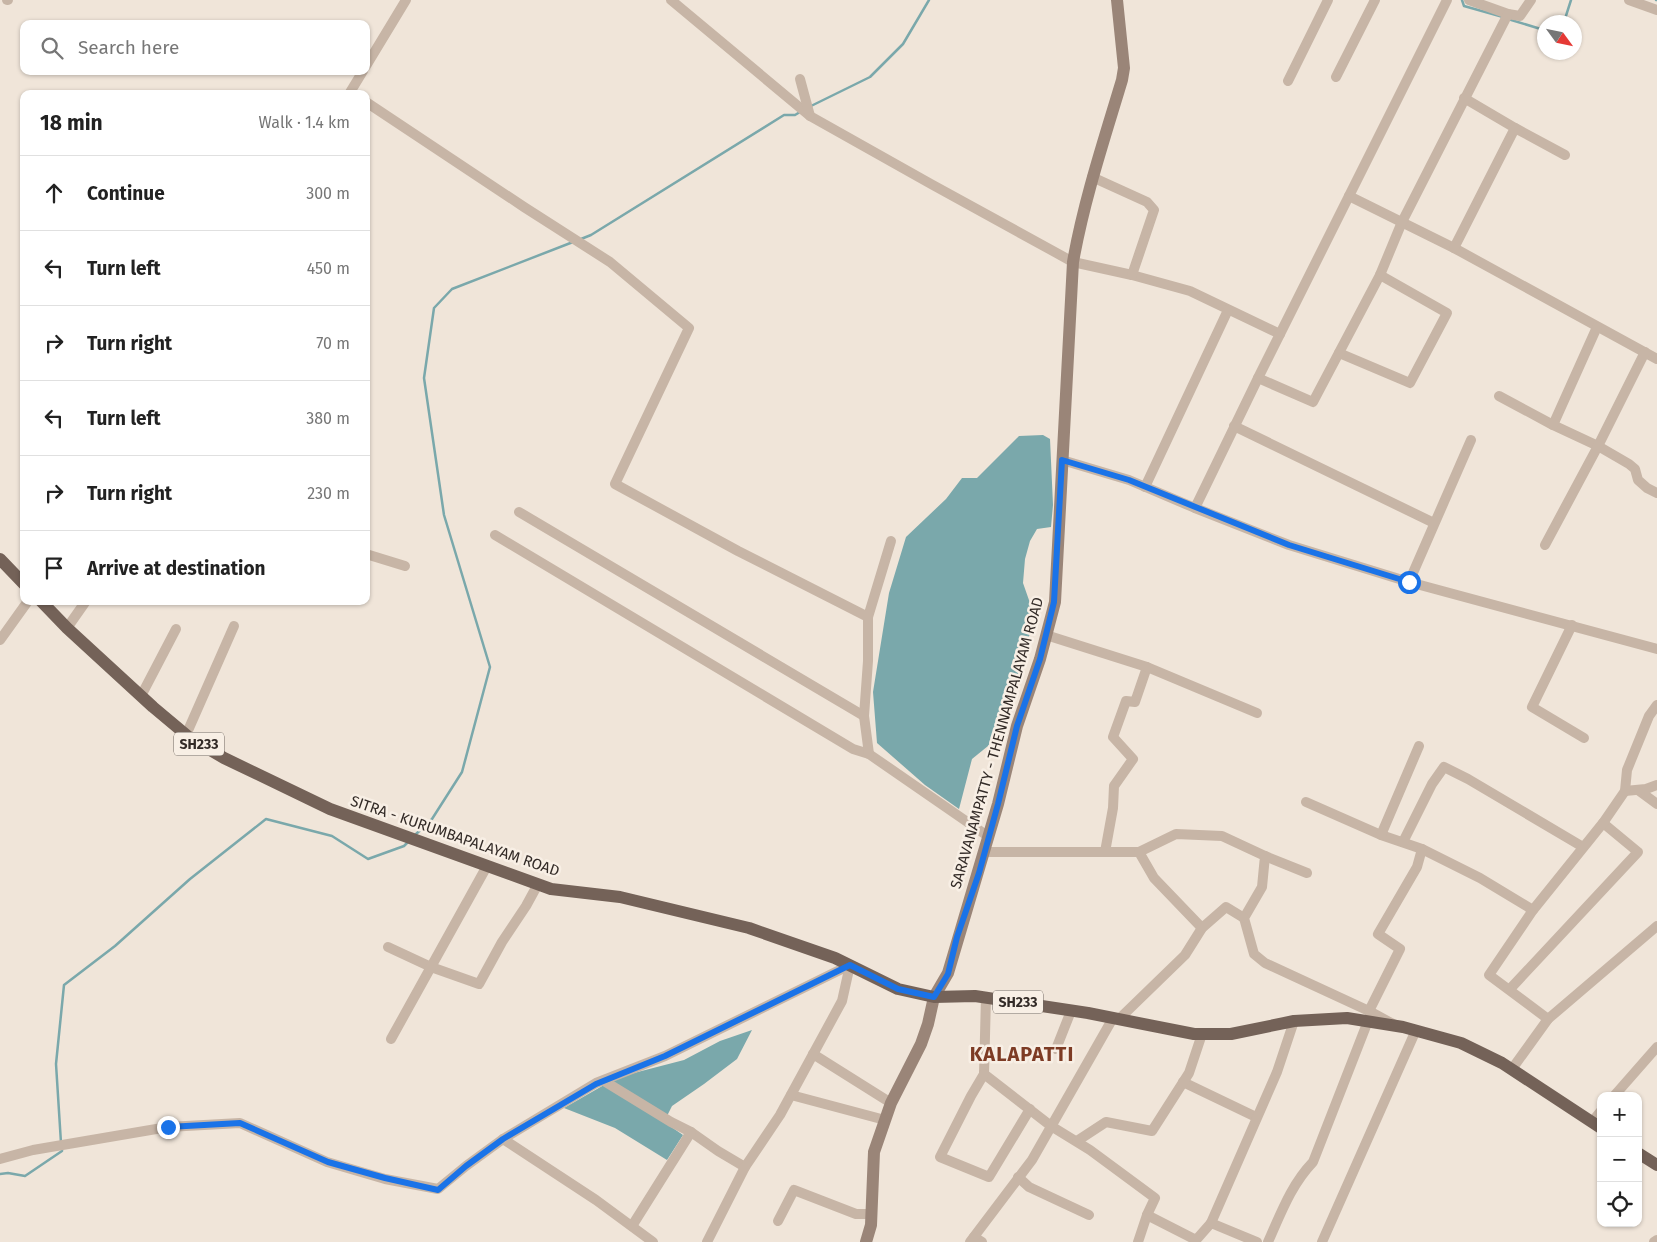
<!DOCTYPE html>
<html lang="en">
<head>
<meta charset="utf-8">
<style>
	:root { --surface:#fff; --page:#f6f6f6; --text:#222; --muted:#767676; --line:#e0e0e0 }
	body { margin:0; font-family:"Fira Sans",sans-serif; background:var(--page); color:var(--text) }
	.controls { position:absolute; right:15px; bottom:15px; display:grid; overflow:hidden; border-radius:10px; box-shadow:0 1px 4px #0004 }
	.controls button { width:45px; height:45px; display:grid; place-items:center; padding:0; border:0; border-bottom:1px solid var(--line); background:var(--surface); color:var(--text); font:25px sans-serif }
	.compass { position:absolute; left:1537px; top:15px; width:45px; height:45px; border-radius:50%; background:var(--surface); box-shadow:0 1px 4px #0004; rotate:123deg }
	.stop { position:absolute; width:15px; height:15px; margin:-11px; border:4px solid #1a73e8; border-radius:50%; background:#fff }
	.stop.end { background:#1a73e8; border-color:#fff; box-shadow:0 1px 5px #0008 }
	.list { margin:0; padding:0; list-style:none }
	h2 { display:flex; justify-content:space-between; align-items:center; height:65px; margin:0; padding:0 20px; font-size:21px }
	h2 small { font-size:16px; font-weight:400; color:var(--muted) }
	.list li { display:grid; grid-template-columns:32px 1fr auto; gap:15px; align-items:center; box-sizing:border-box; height:75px; padding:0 20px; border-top:1px solid var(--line) }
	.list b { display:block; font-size:19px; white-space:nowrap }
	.list em { font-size:16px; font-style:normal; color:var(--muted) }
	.icon { flex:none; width:28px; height:28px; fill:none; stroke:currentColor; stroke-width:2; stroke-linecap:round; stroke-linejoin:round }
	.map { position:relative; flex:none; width:1657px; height:1242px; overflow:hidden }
	.search { position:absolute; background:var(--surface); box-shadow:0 1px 4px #0004; left:20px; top:20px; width:350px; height:55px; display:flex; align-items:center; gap:12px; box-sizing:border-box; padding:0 18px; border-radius:10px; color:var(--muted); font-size:19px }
	.panel { position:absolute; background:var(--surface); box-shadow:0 1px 4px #0004; left:20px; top:90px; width:350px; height:515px; border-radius:10px }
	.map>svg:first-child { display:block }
	.water { fill:#7aa8ab }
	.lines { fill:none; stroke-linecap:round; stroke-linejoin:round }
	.stream { stroke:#7aa8ab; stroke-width:2.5 }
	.minor { stroke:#c7b5a6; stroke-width:10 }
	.secondary { stroke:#9a8578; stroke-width:12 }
	.primary { stroke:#746258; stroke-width:12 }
	.route { stroke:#1a73e8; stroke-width:6 }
	.labels { text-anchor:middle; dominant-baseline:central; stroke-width:5; stroke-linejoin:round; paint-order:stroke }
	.shield { fill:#f8efe5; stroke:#6e6660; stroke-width:1 }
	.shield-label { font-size:14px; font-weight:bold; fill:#332b27 }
	.street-label { font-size:15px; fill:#332b27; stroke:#f8efe5 }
	.district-label { font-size:20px; font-weight:bold; letter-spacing:1px; fill:#7d3b24; stroke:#f8efe5 }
</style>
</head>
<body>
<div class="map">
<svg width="1657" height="1242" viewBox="0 0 1657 1242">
	<rect width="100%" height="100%" fill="#f0e5d9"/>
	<!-- water -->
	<g class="water">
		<path d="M 1043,435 L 1050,439 L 1053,505 L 1051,527 L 1037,529 L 1030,541 L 1025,559 L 1023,583 L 1030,603 L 1031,629 L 1009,715 L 988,746 L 972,759 L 959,809 L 925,785 L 877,743 L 873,692 L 889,593 L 906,537 L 946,499 L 962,478 L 977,478 L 1019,436 Z"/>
		<path d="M 752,1030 L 737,1059 L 704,1084 L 672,1106 L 664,1122 L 683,1135 L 667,1160 L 615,1128 L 564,1108 L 604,1085 L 630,1074 L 684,1060 L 720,1041 Z"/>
	</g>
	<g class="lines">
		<!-- stream -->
		<g class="stream">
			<path d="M 1462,0 L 1464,6 L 1503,17"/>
			<path d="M 1656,0 L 1657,0"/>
			<path d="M 1508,19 L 1544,30"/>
			<path d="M 1564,22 L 1571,0"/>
			<path d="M 811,106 L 870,77 L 903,44 L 929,0"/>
			<path d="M 581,239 L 591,235 L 784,115 L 795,115 L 800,112"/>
			<path d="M 415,835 L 432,819 L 462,772 L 490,667 L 444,515 L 424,378 L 434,308 L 452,289 L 573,242"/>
			<path d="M 61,1143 L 56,1064 L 64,985 L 115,946 L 190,879 L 266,819 L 332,836 L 368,859 L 404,846 L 409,841"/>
			<path d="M 0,1174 L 8,1173 L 25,1176 L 62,1151 L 62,1149"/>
		</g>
		<!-- minor -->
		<g class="minor">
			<path d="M 7,0 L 8,0"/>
			<path d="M 671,0 L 810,116 L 931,184 L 1073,262 L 1132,275 L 1190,291 L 1280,334"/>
			<path d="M 1469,0 L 1508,14 L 1520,16 L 1531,0"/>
			<path d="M 1629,0 L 1657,10"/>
			<path d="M 366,66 L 406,0"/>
			<path d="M 1336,77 L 1375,0"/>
			<path d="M 800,79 L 810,116"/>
			<path d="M 1288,81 L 1328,0"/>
			<path d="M 349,94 L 363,71"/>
			<path d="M 366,102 L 524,207 L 610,262 L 689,328 L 615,484 L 738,551 L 868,617"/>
			<path d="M 1515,128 L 1565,155"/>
			<path d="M 1092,177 L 1147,202 L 1154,210 L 1132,275"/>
			<path d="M 1349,196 L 1454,248 L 1657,359"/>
			<path d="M 1454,248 L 1515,128 L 1464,98"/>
			<path d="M 1339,353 L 1410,383 L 1447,313 L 1380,275"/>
			<path d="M 1258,378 L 1313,402 L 1380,275 L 1402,222 L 1508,14"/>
			<path d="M 1499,396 L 1553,425 L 1598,446 L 1629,464 L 1635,469 L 1638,480 L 1647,488 L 1657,493"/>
			<path d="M 1553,425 L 1597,327"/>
			<path d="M 1234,426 L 1434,523"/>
			<path d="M 1062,460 L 1129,480 L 1195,508 L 1260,374 L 1447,0"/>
			<path d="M 1145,487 L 1228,310"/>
			<path d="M 1195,508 L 1289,545 L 1409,582 L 1471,440"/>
			<path d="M 519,512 L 864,716"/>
			<path d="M 495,535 L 853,749 L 869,754 L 989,837"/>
			<path d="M 1545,545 L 1598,446 L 1645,352"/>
			<path d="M 366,554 L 405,566"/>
			<path d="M 1409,582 L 1657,649"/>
			<path d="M 1572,625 L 1532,707 L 1584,738"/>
			<path d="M 67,628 L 86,601"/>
			<path d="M 1046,635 L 1147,667 L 1135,702 L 1126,701 L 1113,737 L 1133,759 L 1114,786 L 1113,808 L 1105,852"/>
			<path d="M 0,640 L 28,601"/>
			<path d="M 1147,667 L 1257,713"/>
			<path d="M 141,696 L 176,629"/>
			<path d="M 186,735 L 234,626"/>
			<path d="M 869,754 L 864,716 L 868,661 L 868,617 L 891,541"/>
			<path d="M 1638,790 L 1657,804"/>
			<path d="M 1625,791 L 1646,789 L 1657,785"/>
			<path d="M 1306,802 L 1381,835 L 1422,849 L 1480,878 L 1533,910"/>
			<path d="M 1381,835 L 1419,746"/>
			<path d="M 1403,842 L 1432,784 L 1444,767 L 1468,779 L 1583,847"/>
			<path d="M 985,852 L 1139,852 L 1176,834 L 1222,836 L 1265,856 L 1262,887 L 1244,918 L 1254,954 L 1265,963 L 1369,1011 L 1393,1024"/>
			<path d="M 1139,852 L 1154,878 L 1202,928"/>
			<path d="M 1265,856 L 1307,873"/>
			<path d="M 388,947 L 431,967 L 479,984 L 502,942 L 526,906 L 538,884"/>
			<path d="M 1510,989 L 1638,852 L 1603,823"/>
			<path d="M 986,997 L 984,1074 L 1051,1126 L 1090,1150 L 1155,1198 L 1147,1215 L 1196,1240 L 1211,1223 L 1257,1242"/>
			<path d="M 1369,1011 L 1400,949 L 1378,934 L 1417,867 L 1422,849"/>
			<path d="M 1119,1019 L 1185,955 L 1202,928 L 1226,907 L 1244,918"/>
			<path d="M 1548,1019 L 1657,926"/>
			<path d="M 391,1039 L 487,866"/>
			<path d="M 1056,1049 L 1071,1011"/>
			<path d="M 813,1054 L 891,1103"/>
			<path d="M 1512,1069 L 1548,1019 L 1489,975 L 1533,910 L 1603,823 L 1625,791 L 1627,770 L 1649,716 L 1657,705"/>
			<path d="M 984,1074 L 971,1096 L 940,1157 L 989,1177 L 1030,1109"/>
			<path d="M 604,1081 L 671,1122 L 691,1132 L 718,1151 L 745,1167"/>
			<path d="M 1183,1082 L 1256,1117"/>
			<path d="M 791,1095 L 885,1120"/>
			<path d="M 1614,1096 L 1657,1047"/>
			<path d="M 1592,1122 L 1601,1111"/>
			<path d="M 503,1139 L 596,1200 L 653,1242"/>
			<path d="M 1077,1141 L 1106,1122 L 1152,1131 L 1189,1073 L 1202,1034"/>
			<path d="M 0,1159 L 33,1150 L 168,1127 L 240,1123 L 327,1162 L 385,1179 L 438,1189 L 466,1166 L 503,1139 L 596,1083 L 665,1056 L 850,965"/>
			<path d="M 1018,1177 L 1029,1187 L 1089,1215"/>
			<path d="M 778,1221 L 794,1190 L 856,1214 L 872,1214"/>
			<path d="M 1211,1223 L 1277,1072 L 1294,1021"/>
			<path d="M 632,1226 L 691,1132"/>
			<path d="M 974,1237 L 982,1242"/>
			<path d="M 707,1242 L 745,1167 L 780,1115 L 842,1001 L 850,965"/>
			<path d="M 970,1242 L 1032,1160 L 1113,1018"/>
			<path d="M 1138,1242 L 1147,1215"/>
			<path d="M 1268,1242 C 1281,1213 1291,1185 1313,1162 L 1368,1021"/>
			<path d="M 1322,1242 L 1416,1030"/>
			<path d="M 1654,1242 L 1657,1240"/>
		</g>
		<!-- secondary -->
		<path class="secondary" d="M 866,1242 L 871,1225 L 874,1152 L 891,1103 L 921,1044 L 928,1024 L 934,997 L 948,973 L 998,804 L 1017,726 L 1040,659 L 1055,602 L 1073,262 C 1084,200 1104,140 1122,80 L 1124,68 L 1117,0"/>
		<!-- primary -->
		<g class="primary">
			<path d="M 0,559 L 24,584"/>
			<path d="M 41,601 L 67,628 L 153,707 L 190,738 L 224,758 L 330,809 L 551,889 L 620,897 L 749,928 L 835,958 L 898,989 L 934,997 L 975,996 L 1088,1013 L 1194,1034 L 1231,1034 L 1294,1021 L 1347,1018 L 1403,1027 L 1461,1043 L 1502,1063 L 1601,1128"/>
			<path d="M 1638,1153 L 1657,1165"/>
		</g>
	</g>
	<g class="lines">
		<!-- route -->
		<path class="route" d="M 168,1127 L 240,1123 L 328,1162 L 385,1178 L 438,1190 L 466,1166 L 503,1139 L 596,1084 L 665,1056 L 850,965 L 898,989 L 934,997 L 948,974 L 957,937 L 979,873 L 998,804 L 1017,726 L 1040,659 L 1054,602 L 1062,460 L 1129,480 L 1289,545 L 1409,582"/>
	</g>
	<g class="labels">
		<!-- shield labels -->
		<g class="shield">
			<rect x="174" y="732.5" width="50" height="23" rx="4"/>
			<rect x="993" y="990.5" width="50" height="23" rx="4"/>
		</g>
		<g class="shield-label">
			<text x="199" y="744">SH233</text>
			<text x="1018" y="1002">SH233</text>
		</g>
		<!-- street labels -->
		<g class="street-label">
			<text transform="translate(997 743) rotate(-74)">SARAVANAMPATTY - THENNAMPALAYAM ROAD</text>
			<text transform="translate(455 836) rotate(19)">SITRA - KURUMBAPALAYAM ROAD</text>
		</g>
		<!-- district labels -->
		<g class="district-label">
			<text x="1022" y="1054">KALAPATTI</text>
		</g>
	</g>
</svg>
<div class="controls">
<button>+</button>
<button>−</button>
<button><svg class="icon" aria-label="locate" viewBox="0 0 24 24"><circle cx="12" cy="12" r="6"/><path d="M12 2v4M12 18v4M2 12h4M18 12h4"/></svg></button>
</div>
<svg class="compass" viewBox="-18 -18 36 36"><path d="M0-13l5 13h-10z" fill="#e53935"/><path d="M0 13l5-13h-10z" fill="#767676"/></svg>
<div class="stop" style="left:1409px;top:582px"></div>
<div class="stop end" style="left:168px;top:1127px"></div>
<div class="search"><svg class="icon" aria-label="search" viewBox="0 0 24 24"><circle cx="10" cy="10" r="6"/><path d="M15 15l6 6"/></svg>Search here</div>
<section class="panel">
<h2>18 min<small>Walk · 1.4 km</small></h2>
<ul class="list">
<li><svg class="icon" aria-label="ahead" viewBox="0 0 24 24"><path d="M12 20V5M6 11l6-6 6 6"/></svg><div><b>Continue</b></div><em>300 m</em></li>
<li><svg class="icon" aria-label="left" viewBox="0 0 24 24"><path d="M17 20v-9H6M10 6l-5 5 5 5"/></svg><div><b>Turn left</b></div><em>450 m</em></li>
<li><svg class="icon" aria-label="right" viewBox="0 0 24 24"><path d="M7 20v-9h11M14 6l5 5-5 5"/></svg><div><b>Turn right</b></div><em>70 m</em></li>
<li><svg class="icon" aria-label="left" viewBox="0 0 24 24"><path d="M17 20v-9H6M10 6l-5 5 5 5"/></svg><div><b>Turn left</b></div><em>380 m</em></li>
<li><svg class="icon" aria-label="right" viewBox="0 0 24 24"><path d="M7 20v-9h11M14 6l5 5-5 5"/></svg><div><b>Turn right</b></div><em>230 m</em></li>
<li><svg class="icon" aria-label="arrive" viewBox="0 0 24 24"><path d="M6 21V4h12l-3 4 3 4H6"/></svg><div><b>Arrive at destination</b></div></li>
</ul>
</section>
</div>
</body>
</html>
